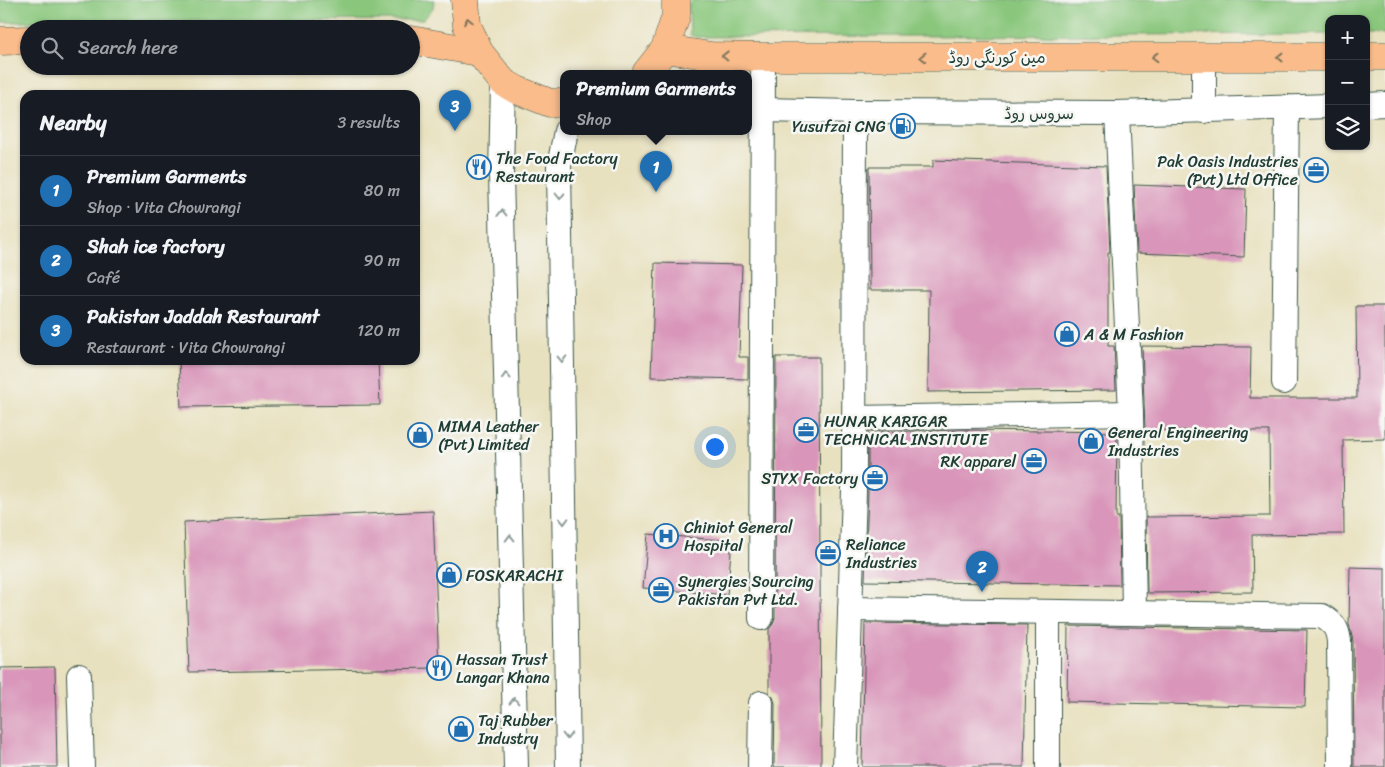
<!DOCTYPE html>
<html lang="en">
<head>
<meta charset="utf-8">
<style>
	:root { --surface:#171b24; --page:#242831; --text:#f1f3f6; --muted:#9ea1a6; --line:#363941; --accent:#1f6fb2 }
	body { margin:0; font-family:Sriracha,"Playpen Sans Arabic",sans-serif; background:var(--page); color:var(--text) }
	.controls { position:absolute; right:15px; top:15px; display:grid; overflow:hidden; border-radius:10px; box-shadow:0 1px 4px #0004 }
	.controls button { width:45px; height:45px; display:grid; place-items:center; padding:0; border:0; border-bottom:1px solid var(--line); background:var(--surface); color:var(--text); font:25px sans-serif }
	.you { position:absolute; left:714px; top:446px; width:18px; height:18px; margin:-12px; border:4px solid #fff; border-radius:50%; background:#1a73e8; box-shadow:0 0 0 8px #1a73e833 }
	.badge { display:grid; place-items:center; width:32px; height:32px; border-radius:50%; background:var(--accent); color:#fff; font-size:16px; font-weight:700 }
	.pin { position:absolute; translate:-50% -41px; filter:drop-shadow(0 1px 2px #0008) }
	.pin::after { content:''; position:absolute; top:26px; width:18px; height:15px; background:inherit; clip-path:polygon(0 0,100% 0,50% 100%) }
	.popup { position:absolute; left:560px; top:70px; width:192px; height:65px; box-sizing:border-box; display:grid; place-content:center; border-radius:10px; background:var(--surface); filter:drop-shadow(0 1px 4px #0005); font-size:16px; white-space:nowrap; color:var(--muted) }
	.popup b { font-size:19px; color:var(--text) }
	.popup::after { content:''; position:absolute; left:50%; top:100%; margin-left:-10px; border:10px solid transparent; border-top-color:var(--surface) }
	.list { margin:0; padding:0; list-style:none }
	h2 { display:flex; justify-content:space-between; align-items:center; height:65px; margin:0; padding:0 20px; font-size:21px }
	h2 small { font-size:16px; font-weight:400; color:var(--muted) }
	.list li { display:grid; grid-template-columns:32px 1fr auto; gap:15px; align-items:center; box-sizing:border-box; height:70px; padding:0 20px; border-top:1px solid var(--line) }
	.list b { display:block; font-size:19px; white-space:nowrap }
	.list p { margin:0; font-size:16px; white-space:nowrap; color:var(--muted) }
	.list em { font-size:16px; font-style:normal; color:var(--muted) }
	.icon { flex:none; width:28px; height:28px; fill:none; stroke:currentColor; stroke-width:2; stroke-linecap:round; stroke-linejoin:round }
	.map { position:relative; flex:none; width:1385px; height:767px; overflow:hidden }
	.search { position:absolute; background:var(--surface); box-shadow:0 1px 4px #0004; left:20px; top:20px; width:400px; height:55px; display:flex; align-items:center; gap:12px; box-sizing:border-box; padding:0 18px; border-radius:28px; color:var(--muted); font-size:19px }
	.panel { position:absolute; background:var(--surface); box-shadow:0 1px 4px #0004; left:20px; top:90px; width:400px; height:275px; border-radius:15px }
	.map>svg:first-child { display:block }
	.green { fill:#8ac77d; stroke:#548258 }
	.building { fill:#d996ba }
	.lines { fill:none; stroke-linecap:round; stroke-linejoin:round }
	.minor-casing { stroke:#3d5649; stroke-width:26 }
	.major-casing { stroke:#3d5649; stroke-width:29 }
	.minor { stroke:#fff; stroke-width:24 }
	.major { stroke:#fabc8b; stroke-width:28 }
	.oneway { stroke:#82765b }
	.oneway2 { stroke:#8f9e9a }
	.labels { text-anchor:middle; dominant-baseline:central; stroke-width:5; stroke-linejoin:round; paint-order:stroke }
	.street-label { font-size:16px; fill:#1f3d34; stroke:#f6f6f2 }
	.poi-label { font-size:16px; fill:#1f3d34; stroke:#f6f6f2; text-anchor:start }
</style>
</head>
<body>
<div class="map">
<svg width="1385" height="767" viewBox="0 0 1385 767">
	<rect width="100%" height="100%" fill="#f6f6f2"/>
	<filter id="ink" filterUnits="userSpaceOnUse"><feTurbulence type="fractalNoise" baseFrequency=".02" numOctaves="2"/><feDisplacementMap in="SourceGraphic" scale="10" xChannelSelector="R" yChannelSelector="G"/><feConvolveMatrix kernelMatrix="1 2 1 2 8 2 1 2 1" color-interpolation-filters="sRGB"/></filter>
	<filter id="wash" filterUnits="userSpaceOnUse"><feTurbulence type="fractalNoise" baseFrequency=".0096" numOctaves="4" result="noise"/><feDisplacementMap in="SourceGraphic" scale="20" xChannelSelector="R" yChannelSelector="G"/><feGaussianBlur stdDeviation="1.12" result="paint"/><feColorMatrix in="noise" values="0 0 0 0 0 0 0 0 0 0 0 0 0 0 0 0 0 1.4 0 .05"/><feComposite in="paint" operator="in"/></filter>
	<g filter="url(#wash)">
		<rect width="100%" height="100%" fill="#e8e1bf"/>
		<!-- green -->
		<g class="green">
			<path d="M 0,0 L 434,0 L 433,8 L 423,20 L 0,22 Z"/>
			<path d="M 692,0 L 1385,0 L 1385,34 L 1366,34 L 1366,19 L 1329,19 L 1329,34 L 696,37 L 690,35 L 689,3 Z"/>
		</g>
		<g id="blocks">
			<!-- building -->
			<g class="building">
				<path d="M 933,160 L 1106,166 L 1110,252 L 1108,252 L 1108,346 L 1114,346 L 1116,390 L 928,392 L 929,290 L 870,290 L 869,167 L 933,167 Z"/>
				<path d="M 1134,185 L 1246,189 L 1244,257 L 1137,253 Z"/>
				<path d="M 655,263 L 742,265 L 739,357 L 748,357 L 748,379 L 651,377 Z"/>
				<path d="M 1356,306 L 1385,306 L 1385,439 L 1343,440 L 1344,534 L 1252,535 L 1253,592 L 1147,593 L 1146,517 L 1270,516 L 1269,431 L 1145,430 L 1142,346 L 1251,347 L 1250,398 L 1357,398 Z"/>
				<path d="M 776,357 L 819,357 L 821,767 L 774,767 L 775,703 L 773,697 L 769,693 L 769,629 L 773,624 L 775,618 Z"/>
				<path d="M 179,360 L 378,360 L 380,405 L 181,407 Z"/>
				<path d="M 968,430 L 1117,432 L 1116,517 L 1119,517 L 1120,585 L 865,581 L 868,491 L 868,432 Z"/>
				<path d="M 433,511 L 439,668 L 189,672 L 184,522 Z"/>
				<path d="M 648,534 L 732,541 L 727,595 L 643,588 Z"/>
				<path d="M 1350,567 L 1385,568 L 1385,767 L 1354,767 L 1353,641 L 1349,624 Z"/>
				<path d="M 865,623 L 1027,625 L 1024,767 L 862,767 Z"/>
				<path d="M 1068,626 L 1307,630 L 1305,707 L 1067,702 Z"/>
				<path d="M 55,667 L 57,767 L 0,767 L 0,668 Z"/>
			</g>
		</g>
	</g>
	<g filter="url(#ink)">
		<use href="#blocks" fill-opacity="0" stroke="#3d5649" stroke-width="1"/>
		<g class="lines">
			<defs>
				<g id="minor">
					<path d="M 1204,57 L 1204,111"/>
					<path d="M 503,82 L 501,175 L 516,767"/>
					<path d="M 1366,105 L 1385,104"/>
					<path d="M 748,112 L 762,110 L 855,112 L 1117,113 L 1329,106"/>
					<path d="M 1117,113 L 1131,413 L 1134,613"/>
					<path d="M 566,131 L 559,166 L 568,767"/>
					<path d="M 1284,382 L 1287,107"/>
					<path d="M 854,418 L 1131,413"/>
					<path d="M 850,609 L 1322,616 C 1334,624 1337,627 1339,641 L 1340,767"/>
					<path d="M 761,618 L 763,57"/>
					<path d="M 79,676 L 82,767"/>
					<path d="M 760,767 L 761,703"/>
					<path d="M 845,767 L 854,491 L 855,112"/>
					<path d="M 1048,767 L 1048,612"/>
				</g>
				<g id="major">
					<path d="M 465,0 L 467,25 L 479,52 L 503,82 L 517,90 L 550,103 L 564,103"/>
					<path d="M 411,40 L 479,52"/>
					<path d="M 0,41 L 29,40"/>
					<path d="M 665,49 L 711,56 L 763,57 L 1329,57"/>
					<path d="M 1366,56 L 1385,56"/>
					<path d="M 646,73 L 665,49 L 676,16 L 676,0"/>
				</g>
			</defs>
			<!-- minor casing -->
			<use href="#minor" class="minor-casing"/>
			<!-- major casing -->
			<use href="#major" class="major-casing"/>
			<!-- minor -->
			<use href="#minor" class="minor"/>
			<!-- major -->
			<use href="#major" class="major"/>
		</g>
		<!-- one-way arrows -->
		<defs><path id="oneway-chevron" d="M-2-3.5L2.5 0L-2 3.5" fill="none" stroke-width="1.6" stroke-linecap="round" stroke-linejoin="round" transform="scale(1.25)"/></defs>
		<g class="oneway">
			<use href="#oneway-chevron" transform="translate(468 21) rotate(-101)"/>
			<use href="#oneway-chevron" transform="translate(725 56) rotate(-179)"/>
			<use href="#oneway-chevron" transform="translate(923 57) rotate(-180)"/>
			<use href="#oneway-chevron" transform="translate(1155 57) rotate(-180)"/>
			<use href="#oneway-chevron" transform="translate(1280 57) rotate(180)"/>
		</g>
		<g class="oneway2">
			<use href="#oneway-chevron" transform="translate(560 196) rotate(89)"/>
			<use href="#oneway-chevron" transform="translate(502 213) rotate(-91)"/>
			<use href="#oneway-chevron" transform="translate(562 359) rotate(89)"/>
			<use href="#oneway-chevron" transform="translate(506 376) rotate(-91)"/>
			<use href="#oneway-chevron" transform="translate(564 521) rotate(89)"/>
			<use href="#oneway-chevron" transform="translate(510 538) rotate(-91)"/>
			<use href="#oneway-chevron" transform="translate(514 701) rotate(-91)"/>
			<use href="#oneway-chevron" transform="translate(567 736) rotate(89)"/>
		</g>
	</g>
	<!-- icons -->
	<defs>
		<symbol id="fuel-ring" viewBox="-11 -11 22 22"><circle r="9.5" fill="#f6f6f2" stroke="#1f6fb2" stroke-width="1.5"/><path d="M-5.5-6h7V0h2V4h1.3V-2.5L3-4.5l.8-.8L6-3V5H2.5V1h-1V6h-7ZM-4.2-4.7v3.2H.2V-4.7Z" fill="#1f6fb2"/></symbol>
		<symbol id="restaurant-ring" viewBox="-11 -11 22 22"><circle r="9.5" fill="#f6f6f2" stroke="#1f6fb2" stroke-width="1.5"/><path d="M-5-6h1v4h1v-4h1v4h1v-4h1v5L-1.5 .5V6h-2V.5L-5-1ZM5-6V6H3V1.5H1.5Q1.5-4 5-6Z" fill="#1f6fb2"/></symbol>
		<symbol id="office-ring" viewBox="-11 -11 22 22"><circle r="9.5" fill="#f6f6f2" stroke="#1f6fb2" stroke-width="1.5"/><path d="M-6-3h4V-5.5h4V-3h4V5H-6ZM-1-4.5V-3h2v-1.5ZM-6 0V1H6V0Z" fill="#1f6fb2"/></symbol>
		<symbol id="shop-ring" viewBox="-11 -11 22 22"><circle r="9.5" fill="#f6f6f2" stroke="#1f6fb2" stroke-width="1.5"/><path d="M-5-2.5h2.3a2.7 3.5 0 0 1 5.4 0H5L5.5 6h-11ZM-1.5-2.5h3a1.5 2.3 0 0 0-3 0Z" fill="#1f6fb2"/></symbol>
		<symbol id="hospital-ring" viewBox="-11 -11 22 22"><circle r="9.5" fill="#f6f6f2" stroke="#1f6fb2" stroke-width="1.5"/><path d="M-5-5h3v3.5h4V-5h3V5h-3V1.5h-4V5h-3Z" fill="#1f6fb2"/></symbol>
	</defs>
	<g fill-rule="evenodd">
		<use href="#fuel-ring" x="889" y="112" width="28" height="28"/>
		<use href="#restaurant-ring" x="465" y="153" width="28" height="28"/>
		<use href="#office-ring" x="1302" y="156" width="28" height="28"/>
		<use href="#shop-ring" x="1053" y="320" width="28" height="28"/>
		<use href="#office-ring" x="792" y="416" width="28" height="28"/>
		<use href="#shop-ring" x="406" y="421" width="28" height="28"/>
		<use href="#shop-ring" x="1077" y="427" width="28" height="28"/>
		<use href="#office-ring" x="1020" y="447" width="28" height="28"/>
		<use href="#office-ring" x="861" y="464" width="28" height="28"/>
		<use href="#hospital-ring" x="652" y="522" width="28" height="28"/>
		<use href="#office-ring" x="814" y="539" width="28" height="28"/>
		<use href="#shop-ring" x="435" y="561" width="28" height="28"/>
		<use href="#office-ring" x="647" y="576" width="28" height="28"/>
		<use href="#restaurant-ring" x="425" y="654" width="28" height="28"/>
		<use href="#shop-ring" x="447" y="715" width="28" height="28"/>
	</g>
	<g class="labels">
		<!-- street labels -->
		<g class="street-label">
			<text x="997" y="57">مین کورنگی روڈ</text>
			<text x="1039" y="113">سروس روڈ</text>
		</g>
		<!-- poi labels -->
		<g class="poi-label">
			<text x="886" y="126" text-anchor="end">Yusufzai CNG</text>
			<text x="496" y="158">The Food Factory<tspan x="496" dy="18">Restaurant</tspan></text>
			<text x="1298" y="161" text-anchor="end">Pak Oasis Industries<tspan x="1298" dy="18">(Pvt) Ltd Office</tspan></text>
			<text x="1084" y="334">A &amp; M Fashion</text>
			<text x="824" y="421">HUNAR KARIGAR<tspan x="824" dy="18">TECHNICAL INSTITUTE</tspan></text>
			<text x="438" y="426">MIMA Leather<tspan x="438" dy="18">(Pvt) Limited</tspan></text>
			<text x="1108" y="432">General Engineering<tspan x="1108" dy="18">Industries</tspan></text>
			<text x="1016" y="461" text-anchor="end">RK apparel</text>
			<text x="858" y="478" text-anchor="end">STYX Factory</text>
			<text x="684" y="527">Chiniot General<tspan x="684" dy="18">Hospital</tspan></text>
			<text x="846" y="544">Reliance<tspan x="846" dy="18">Industries</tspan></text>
			<text x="466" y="575">FOSKARACHI</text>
			<text x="678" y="581">Synergies Sourcing<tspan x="678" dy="18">Pakistan Pvt Ltd.</tspan></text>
			<text x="456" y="659">Hassan Trust<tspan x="456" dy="18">Langar Khana</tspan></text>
			<text x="478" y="720">Taj Rubber<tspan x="478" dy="18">Industry</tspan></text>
		</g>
	</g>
</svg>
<div class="controls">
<button>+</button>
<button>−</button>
<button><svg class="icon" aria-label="layers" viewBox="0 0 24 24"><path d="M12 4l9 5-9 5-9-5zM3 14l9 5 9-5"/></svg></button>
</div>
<div class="you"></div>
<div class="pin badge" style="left:656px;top:192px">1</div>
<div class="popup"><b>Premium Garments</b>Shop</div>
<div class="pin badge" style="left:982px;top:592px">2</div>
<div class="pin badge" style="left:455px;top:131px">3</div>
<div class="search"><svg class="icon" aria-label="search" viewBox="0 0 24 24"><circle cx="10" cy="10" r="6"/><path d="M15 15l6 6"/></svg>Search here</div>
<section class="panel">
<h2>Nearby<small>3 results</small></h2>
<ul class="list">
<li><span class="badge">1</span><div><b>Premium Garments</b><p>Shop · Vita Chowrangi</p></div><em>80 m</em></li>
<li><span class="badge">2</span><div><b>Shah ice factory</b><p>Café</p></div><em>90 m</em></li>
<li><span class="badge">3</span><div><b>Pakistan Jaddah Restaurant</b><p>Restaurant · Vita Chowrangi</p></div><em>120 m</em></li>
</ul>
</section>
</div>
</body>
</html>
